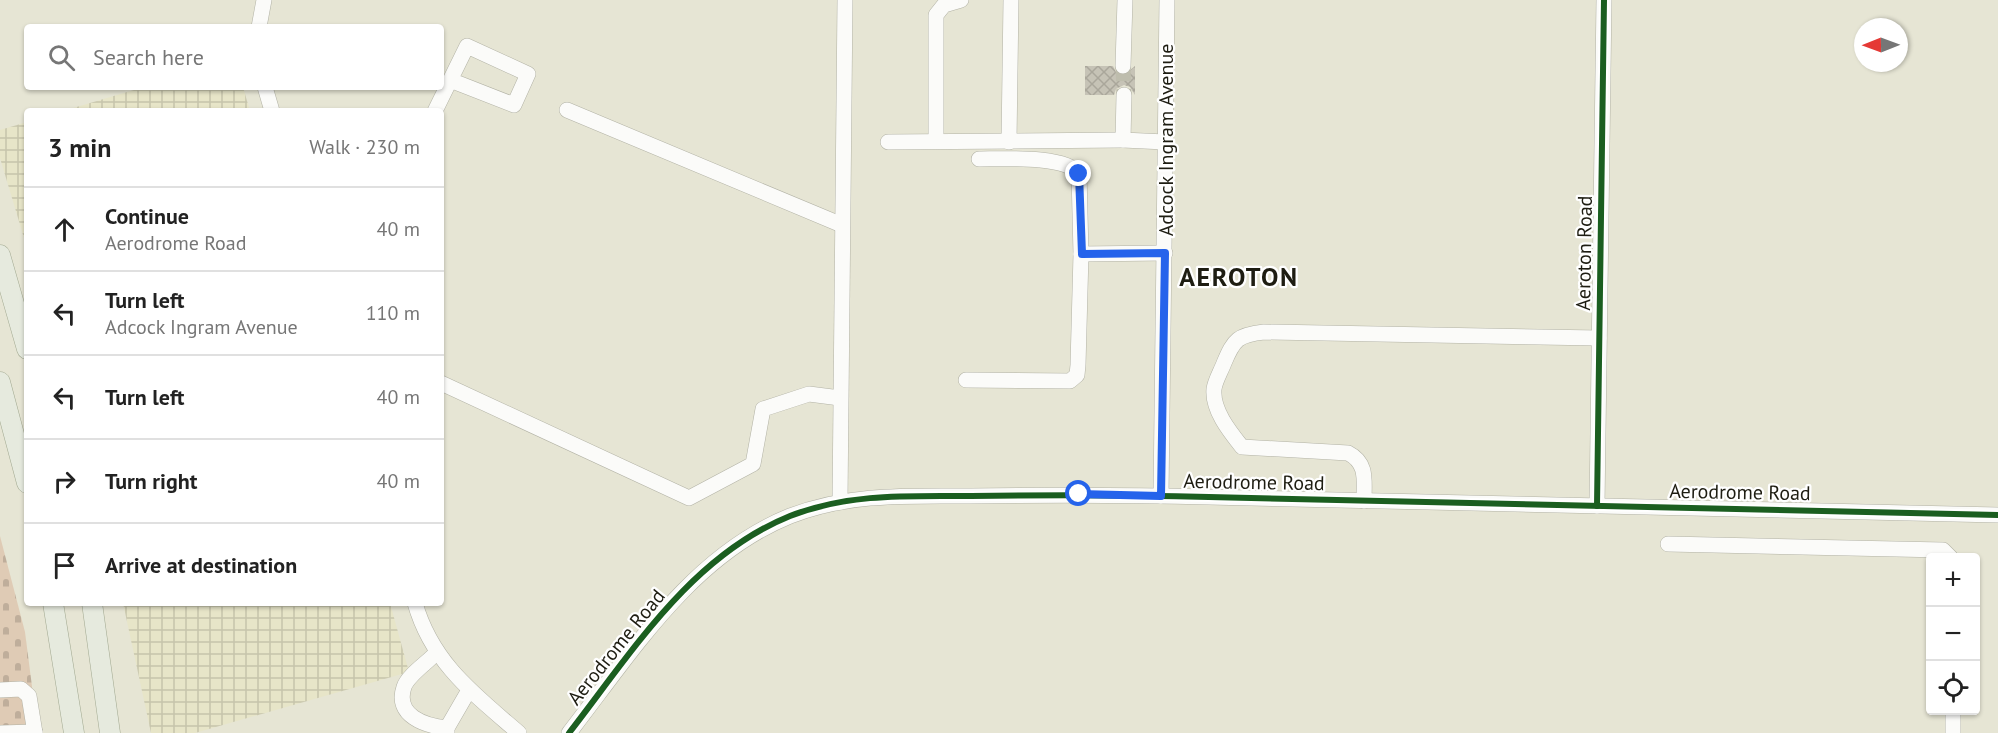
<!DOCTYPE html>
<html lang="en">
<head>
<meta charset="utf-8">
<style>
	:root { --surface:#fff; --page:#f2f2f2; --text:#222; --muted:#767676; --line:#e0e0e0 }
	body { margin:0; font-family:"PT Sans",sans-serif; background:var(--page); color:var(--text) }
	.controls { position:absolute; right:18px; bottom:18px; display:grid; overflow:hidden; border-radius:6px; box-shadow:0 2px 4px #0004 }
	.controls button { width:54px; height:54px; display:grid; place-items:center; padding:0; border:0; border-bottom:2px solid var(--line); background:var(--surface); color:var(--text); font:30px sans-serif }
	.compass { position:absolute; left:1854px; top:18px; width:54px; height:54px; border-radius:50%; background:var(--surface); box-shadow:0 2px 4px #0004; rotate:269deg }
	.stop { position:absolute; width:18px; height:18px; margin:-14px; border:4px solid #2563eb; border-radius:50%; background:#fff }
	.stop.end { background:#2563eb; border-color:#fff; box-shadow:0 2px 6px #0008 }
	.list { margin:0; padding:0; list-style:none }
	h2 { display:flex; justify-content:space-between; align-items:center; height:78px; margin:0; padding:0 24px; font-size:26px }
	h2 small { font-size:20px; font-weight:400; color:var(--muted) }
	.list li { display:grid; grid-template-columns:39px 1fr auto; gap:18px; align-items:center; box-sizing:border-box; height:84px; padding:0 24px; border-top:2px solid var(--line) }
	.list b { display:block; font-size:22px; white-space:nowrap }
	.list p { margin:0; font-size:20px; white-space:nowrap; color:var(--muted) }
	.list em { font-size:20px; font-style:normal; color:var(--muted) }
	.icon { flex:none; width:33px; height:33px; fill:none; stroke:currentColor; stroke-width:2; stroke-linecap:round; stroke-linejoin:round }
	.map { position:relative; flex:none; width:1998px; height:733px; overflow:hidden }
	.search { position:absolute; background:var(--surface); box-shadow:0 2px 4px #0004; left:24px; top:24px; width:420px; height:66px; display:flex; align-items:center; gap:15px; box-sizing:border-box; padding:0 21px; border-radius:6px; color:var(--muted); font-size:22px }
	.panel { position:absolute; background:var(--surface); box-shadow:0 2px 4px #0004; left:24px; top:108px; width:420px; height:498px; border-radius:6px }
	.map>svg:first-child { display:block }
	.industrial { fill:url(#industrial-grid) }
	.cemetery { fill:url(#cemetery-stones) }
	.building { fill:url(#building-cross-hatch) }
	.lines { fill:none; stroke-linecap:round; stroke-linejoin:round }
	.minor-tunnel { stroke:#bebdad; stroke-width:15; stroke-dasharray:15 8; stroke-linecap:butt }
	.minor-casing { stroke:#b2b2a5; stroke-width:16 }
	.major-casing { stroke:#a2a991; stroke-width:21 }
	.minor { stroke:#fbfbf9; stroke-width:15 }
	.major { stroke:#e6eade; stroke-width:20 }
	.cycleway-casing { stroke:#fff; stroke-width:10 }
	.cycleway { stroke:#1b5e20; stroke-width:6 }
	.route { stroke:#2563eb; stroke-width:8 }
	.labels { text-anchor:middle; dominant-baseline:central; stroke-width:4.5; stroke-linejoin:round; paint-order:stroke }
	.street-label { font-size:20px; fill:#1e1d12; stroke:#fff }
	.district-label { font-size:26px; font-weight:bold; letter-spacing:1.5px; fill:#1e1d12; stroke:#fff }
</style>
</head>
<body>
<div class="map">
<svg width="1998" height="733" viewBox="0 0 1998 733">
	<defs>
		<pattern id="industrial-grid" width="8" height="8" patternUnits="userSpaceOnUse" patternTransform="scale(1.5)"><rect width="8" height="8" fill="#e7e5c8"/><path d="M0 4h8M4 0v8" fill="none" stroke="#c6c4ab"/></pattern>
		<pattern id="cemetery-stones" width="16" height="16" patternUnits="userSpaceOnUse" patternTransform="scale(1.5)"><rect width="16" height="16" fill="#dfcbb5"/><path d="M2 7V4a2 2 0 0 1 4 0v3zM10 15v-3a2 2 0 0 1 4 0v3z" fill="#bfae9b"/></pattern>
		<pattern id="building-cross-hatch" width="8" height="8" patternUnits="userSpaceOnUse" patternTransform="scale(1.5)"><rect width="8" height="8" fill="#c6c3b6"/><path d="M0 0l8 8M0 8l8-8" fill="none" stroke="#aaa79b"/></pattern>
	</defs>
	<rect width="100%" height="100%" fill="#e6e5d4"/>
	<!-- industrial -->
	<g class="industrial">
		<path d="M 144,87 L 243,87 L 250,111 L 63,111 Z"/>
		<path d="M 27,122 L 27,248 L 0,158 L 0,130 Z"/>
		<path d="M 123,603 L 390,603 L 409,672 L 195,733 L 151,733 Z"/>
	</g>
	<!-- cemetery -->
	<path class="cemetery" d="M 0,536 L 25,632 L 38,733 L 0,733 Z"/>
	<!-- building -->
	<path class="building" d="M 1085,66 L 1113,66 L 1117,74 L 1123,76 L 1135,66 L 1135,95 L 1130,87 L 1124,85 L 1116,89 L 1114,95 L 1085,95 Z"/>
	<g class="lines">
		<!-- minor-tunnel -->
		<path class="minor-tunnel" d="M 1123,66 L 1124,95"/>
		<defs>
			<g id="minor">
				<path d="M 259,27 L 264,0"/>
				<path d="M 1123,66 L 1125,0"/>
				<path d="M 265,87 L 272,111"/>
				<path d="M 1124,95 L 1123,140 L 1165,142"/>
				<path d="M 567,110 L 842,225"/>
				<path d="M 435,111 L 467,46 L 528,74 L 514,105 L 450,80"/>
				<path d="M 936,141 L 936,15 L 944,5 L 961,0"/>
				<path d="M 888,142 L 1123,140"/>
				<path d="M 1009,142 L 1011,0"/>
				<path d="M 1081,254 L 1165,253"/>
				<path d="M 966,380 L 1070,381 L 1077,375 L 1078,365 L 1081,254 L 1079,174 C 1066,155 1002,159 979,159"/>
				<path d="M 441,383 L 689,498 L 753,464 L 763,409 L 809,394 L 840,398"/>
				<path d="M 1161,496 L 1167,0"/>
				<path d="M 1364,501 C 1364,481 1368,463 1348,453 L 1242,447 C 1230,432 1212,410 1214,389 C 1215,381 1221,371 1224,363 C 1234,339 1238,335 1264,332 L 1599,338"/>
				<path d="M 840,502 L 845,0"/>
				<path d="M 1597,506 L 1604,0"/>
				<path d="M 1668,544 L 1943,550 L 1951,558"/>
				<path d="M 415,603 C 432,663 474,694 519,733"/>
				<path d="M 436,653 C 427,663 408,675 404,687 C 394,716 426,726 447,728"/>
				<path d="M 0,690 L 21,689 L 29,696 L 35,733"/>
				<path d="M 0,733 L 35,732"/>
				<path d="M 447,733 L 447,728 L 469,690"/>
				<path d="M 569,733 C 632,652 691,556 790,516 C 849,493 909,496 971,496 C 1051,495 1130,495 1209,497 C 1472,503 1735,509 1998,515"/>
				<path d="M 1953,733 L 1953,710"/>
			</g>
			<g id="major">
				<path d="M 0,255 L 27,349"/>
				<path d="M 0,382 L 27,483"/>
				<path d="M 53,603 L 74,733"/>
				<path d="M 92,603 L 110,733"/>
			</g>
		</defs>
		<!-- minor casing -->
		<use href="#minor" class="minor-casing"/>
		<!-- major casing -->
		<use href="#major" class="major-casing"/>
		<!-- minor -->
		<use href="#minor" class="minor"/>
		<!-- major -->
		<use href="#major" class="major"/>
		<defs>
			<g id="cycleway">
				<path d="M 1597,506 L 1604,0"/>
				<path d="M 569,733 C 632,652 691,556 790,516 C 849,493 909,496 971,496 C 1051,495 1130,495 1209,497 C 1472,503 1735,509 1998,515"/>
			</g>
		</defs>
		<!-- cycleway casing -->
		<use href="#cycleway" class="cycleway-casing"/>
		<!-- cycleway -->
		<use href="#cycleway" class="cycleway"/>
	</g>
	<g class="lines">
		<!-- route -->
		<path class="route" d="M 1079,494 L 1161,496 L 1165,253 L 1082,254 L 1079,174"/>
	</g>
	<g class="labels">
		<!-- street labels -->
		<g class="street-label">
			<text transform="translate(1166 140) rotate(-90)">Adcock Ingram Avenue</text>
			<text transform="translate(1584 253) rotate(-89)">Aeroton Road</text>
			<text transform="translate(1254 482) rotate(1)">Aerodrome Road</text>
			<text transform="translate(1740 492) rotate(1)">Aerodrome Road</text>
			<text transform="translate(616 647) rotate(-51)">Aerodrome Road</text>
		</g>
		<!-- district labels -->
		<g class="district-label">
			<text x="1239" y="276">AEROTON</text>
		</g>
	</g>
</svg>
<div class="controls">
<button>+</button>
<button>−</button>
<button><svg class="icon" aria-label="locate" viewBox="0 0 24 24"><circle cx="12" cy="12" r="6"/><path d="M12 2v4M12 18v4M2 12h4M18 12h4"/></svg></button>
</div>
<svg class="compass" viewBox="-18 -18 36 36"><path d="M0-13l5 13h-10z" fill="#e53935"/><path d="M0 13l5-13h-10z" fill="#767676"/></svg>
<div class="stop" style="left:1079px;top:494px"></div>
<div class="stop end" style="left:1079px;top:174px"></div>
<div class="search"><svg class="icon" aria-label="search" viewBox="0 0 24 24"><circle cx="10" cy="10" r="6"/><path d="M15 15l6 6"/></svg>Search here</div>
<section class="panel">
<h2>3 min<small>Walk · 230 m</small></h2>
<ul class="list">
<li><svg class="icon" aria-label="ahead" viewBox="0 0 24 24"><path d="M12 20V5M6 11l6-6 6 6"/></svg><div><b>Continue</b><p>Aerodrome Road</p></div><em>40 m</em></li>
<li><svg class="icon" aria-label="left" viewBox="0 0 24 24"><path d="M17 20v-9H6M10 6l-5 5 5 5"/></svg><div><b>Turn left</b><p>Adcock Ingram Avenue</p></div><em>110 m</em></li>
<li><svg class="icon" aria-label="left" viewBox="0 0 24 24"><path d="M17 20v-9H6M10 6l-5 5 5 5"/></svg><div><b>Turn left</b></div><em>40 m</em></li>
<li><svg class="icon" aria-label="right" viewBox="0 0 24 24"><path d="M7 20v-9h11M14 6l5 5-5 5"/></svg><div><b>Turn right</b></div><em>40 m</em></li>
<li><svg class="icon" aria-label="arrive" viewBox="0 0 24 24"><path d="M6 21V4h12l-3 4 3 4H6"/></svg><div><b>Arrive at destination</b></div></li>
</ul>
</section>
</div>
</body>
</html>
